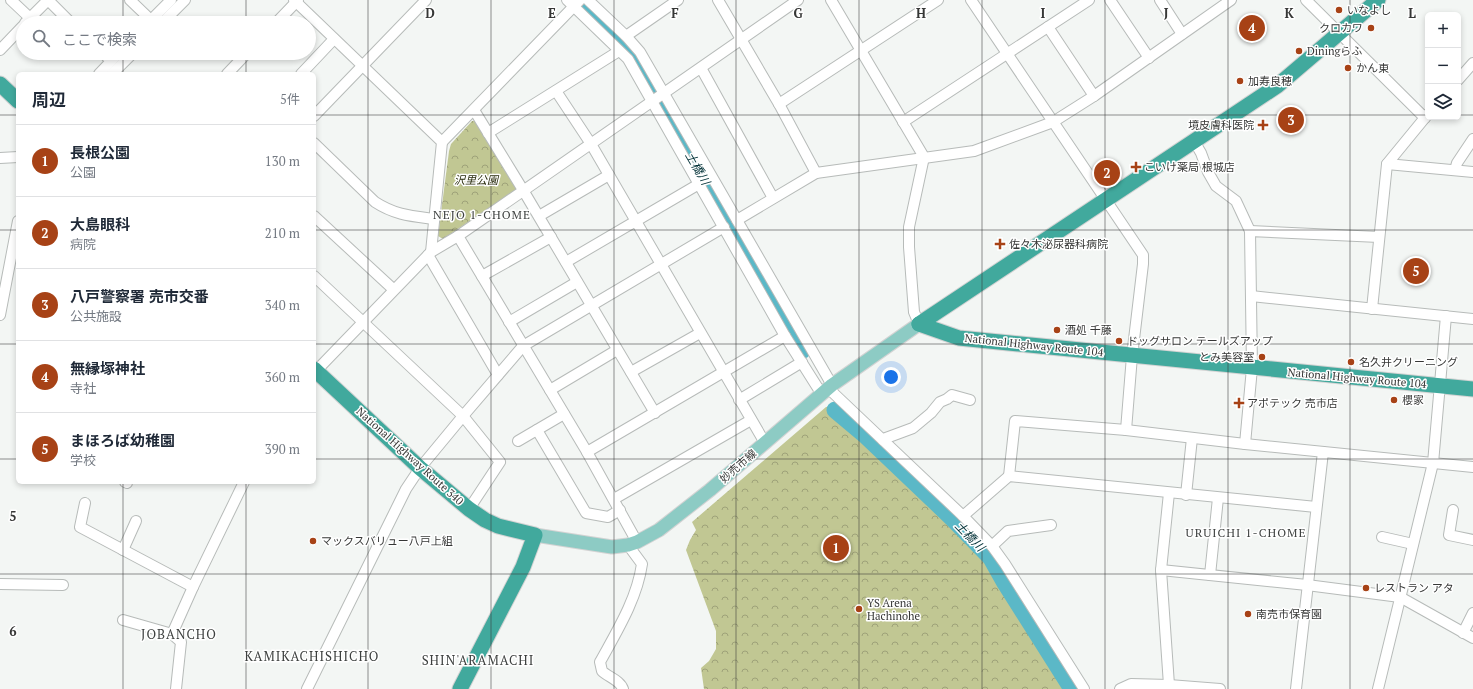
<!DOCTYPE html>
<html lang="ja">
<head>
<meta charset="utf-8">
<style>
	:root { --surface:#fff; --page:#f2f2f3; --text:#1f2937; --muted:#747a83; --line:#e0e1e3; --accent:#a74216 }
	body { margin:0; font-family:"PT Serif","Noto Sans JP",serif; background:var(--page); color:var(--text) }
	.controls { position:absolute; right:12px; top:12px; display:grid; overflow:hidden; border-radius:6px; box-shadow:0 2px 6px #0003 }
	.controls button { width:36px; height:36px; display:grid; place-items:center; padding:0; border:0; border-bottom:1px solid var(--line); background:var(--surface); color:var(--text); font:20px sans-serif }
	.you { position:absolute; left:891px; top:377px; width:14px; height:14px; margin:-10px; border:3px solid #fff; border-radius:50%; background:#1a73e8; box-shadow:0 0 0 6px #1a73e833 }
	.badge { display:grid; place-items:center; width:26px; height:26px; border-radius:50%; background:var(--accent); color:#fff; font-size:13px; font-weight:700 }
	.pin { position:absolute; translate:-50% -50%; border:2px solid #fff; box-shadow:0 1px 4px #0006 }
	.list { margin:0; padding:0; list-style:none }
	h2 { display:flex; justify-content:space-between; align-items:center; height:52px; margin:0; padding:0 16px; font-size:17px }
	h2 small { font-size:13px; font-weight:400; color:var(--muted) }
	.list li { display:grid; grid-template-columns:26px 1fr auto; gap:12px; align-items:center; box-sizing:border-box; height:72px; padding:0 16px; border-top:1px solid var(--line) }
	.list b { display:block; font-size:15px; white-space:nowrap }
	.list p { margin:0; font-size:13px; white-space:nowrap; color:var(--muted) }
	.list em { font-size:13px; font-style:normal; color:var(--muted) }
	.icon { flex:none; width:22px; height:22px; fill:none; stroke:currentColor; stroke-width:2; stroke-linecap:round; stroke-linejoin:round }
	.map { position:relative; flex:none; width:1473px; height:689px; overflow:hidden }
	.search { position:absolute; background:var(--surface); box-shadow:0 2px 6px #0003; left:16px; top:16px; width:300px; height:44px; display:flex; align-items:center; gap:10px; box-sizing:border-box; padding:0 14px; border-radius:22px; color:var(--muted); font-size:15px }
	.panel { position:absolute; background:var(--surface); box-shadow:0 2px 6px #0003; left:16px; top:72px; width:300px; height:412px; border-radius:6px }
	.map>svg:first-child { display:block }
	.park { fill:url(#park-crowns) }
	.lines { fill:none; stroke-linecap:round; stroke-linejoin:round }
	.river { stroke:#5bb8c7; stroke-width:17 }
	.minor-casing { stroke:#b7bbb9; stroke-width:12 }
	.major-casing { stroke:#d3d3d3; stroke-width:15 }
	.highway-casing { stroke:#d3d3d3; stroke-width:17 }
	.minor { stroke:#fff; stroke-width:10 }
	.major { stroke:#8dcbc4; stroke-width:13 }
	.highway { stroke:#41a99d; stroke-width:15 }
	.grid { fill:none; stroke:#363736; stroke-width:1; stroke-opacity:0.55 }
	.poi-dot { fill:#a74216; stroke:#fff; stroke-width:1.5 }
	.labels { text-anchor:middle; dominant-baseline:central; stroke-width:3; stroke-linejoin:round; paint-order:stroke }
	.poi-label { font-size:11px; fill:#363736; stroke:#fff; text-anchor:start }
	.park-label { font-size:11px; font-style:italic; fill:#2a2d0e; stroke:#fff }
	.street-label { font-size:11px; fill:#363736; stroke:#fff }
	.water-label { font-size:12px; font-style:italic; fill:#023137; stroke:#fff }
	.neighbourhood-label { font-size:12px; letter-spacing:1px; fill:#3d403f; stroke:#fff }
	.quarter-label { font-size:13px; letter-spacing:1px; fill:#3d403f; stroke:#fff }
	.grid-label { font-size:13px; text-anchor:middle; font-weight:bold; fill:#363736; stroke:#fff; stroke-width:3; stroke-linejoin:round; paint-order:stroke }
</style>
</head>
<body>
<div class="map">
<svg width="1473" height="689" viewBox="0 0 1473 689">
	<defs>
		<pattern id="park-crowns" width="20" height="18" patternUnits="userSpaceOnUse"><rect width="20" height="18" fill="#c1c793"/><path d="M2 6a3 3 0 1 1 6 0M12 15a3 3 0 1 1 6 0" fill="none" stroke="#9ea279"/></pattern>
	</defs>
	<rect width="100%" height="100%" fill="#f3f6f4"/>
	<!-- park -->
	<g class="park">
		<path d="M 472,121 L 476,121 L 516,186 L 516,190 L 443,239 L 438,236 L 449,151 L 451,144 Z"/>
		<path d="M 833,406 L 839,410 L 878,451 L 883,450 L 929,493 L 993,556 L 1076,689 L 704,689 L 701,668 L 709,661 L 716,649 L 716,631 L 686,550 L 690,540 L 696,530 L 692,522 L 826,407 Z"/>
	</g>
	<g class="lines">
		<!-- river -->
		<g class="river">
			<path d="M 577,0 L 630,51 L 638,62 L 803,350"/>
			<path d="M 835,410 L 866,436 L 952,518 L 991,558 L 1005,583 L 1072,689"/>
		</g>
		<defs>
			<g id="minor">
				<path d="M 11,0 L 30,18"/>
				<path d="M 48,0 L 71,23"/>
				<path d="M 130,0 L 154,23"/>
				<path d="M 294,0 L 442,142 L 431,252"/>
				<path d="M 567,0 L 628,59 L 785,336 L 821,393"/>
				<path d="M 588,0 L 626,36 L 640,52 L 832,385"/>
				<path d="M 718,0 L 779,104 L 816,173"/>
				<path d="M 831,0 L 924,157 L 909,227 L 909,247 L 914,312 L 919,324"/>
				<path d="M 971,0 L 1143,255 L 1143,264 L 1132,356 L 1126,430"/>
				<path d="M 1110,0 L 1149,58"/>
				<path d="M 1160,0 L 1182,34"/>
				<path d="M 1306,0 L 1425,118"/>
				<path d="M 25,23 L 48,0"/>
				<path d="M 148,23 L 171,0"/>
				<path d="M 162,23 L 185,0"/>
				<path d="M 276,23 L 298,0"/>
				<path d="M 1048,27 L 1094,96"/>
				<path d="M 626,36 L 678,0"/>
				<path d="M 0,50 L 23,26"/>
				<path d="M 103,53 L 111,61"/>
				<path d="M 701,68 L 773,198"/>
				<path d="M 99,74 L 119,53"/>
				<path d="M 112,74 L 133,53"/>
				<path d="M 227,74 L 247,53"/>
				<path d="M 301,74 L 334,39"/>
				<path d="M 1458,80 L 1473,63"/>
				<path d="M 556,91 L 591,144 L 765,443"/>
				<path d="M 779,104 L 938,0"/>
				<path d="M 474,110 L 523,190 L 655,413"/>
				<path d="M 314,116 L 426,0"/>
				<path d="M 903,122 L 1089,0"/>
				<path d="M 488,133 L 619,51"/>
				<path d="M 1194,141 L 1201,153 L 1208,172 L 1216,186 L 1236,201 L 1250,231"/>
				<path d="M 442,142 L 580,0"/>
				<path d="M 314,143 L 375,202 C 395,215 411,216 434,219"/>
				<path d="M 0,158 L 18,157"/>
				<path d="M 1387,164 L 1473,172"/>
				<path d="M 1455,170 L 1457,163 L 1473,139"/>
				<path d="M 314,216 L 393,289"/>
				<path d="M 539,216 L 609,175"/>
				<path d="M 737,220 L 816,173 L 974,151 L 1053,122 L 1094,96 L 1231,0"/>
				<path d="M 458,236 L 587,452 L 637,542"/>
				<path d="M 428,255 L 498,375"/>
				<path d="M 566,262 L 699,184"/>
				<path d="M 314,276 L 463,416 L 500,462 L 469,509"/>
				<path d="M 482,276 L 551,237"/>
				<path d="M 1251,296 L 1473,319"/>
				<path d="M 1372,309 L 1387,164 L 1428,114"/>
				<path d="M 0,315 L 18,221"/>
				<path d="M 509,322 L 577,282"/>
				<path d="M 631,372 L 700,333"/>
				<path d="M 314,373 L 431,252 L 458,236 L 798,0"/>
				<path d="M 828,388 L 963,516 L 992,546 L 1005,564 L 1084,689"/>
				<path d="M 550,390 L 617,350"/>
				<path d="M 739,400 L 802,362"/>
				<path d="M 537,430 L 586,513 L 608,517 L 620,510"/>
				<path d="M 883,440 L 886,438 L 913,428 L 931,413 L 940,402 L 947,399 L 952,395 L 970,400"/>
				<path d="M 518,441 L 564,414"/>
				<path d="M 1245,444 L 1252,368 L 1250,231 L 1379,237"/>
				<path d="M 587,452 L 785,336"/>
				<path d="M 1009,476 L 1015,421 L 1126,430 L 1245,444 L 1473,467"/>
				<path d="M 125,482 L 127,483"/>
				<path d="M 1186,495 L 1192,438"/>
				<path d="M 614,499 L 751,420"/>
				<path d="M 85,503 L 80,527 L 193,587"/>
				<path d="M 1453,510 L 1449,535 L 1473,540"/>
				<path d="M 963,516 L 1009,476 L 1316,507"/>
				<path d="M 1382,537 L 1413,544"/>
				<path d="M 992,546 L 1008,531 L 1051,525"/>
				<path d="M 123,550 L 136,521"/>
				<path d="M 1161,570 L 1307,585 L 1400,597 L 1473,638"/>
				<path d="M 1210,575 L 1218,498"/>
				<path d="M 0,584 L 63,585"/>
				<path d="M 123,620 L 172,634"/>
				<path d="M 1463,633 L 1473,613"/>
				<path d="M 1169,685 L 1161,570 L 1169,493"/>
				<path d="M 176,689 L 181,642 L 172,634 L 193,587 L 244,482"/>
				<path d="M 307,689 L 406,489 L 420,468 L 463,416 L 523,346 L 724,227"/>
				<path d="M 623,689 C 620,680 608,677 602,671 L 600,662 C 617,631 637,599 642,564 L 628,545"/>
				<path d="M 1120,689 L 1131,684 L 1169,685 L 1220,689"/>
				<path d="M 1296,689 L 1323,452"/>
				<path d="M 1378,689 L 1433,463 L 1446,316"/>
			</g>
			<path id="major" d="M 535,535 L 612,547 L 628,545 L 637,542 L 659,530 L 710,490 L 832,385 L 919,324"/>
			<g id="highway">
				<path d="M 0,84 L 18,101"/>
				<path d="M 919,324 L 1277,86 L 1378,0"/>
				<path d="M 919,324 L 959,338 L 1473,389"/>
				<path d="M 314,369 L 420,468 L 469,509 L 485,520 L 498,526 L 535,535 L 523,567 L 460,689"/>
			</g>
		</defs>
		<!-- minor casing -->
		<use href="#minor" class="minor-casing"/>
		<!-- major casing -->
		<use href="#major" class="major-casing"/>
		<!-- highway casing -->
		<use href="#highway" class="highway-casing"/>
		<!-- minor -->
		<use href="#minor" class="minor"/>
		<!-- major -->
		<use href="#major" class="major"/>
		<!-- highway -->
		<use href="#highway" class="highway"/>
	</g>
	<!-- grid -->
	<path class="grid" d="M 123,0 L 123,23M 246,0 L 246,23M 368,0 L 368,689M 491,0 L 491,689M 614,0 L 614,689M 736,0 L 736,689M 859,0 L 859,689M 982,0 L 982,689M 1105,0 L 1105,689M 1228,0 L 1228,689M 1350,0 L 1350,689M 123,53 L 123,74M 246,53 L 246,74M 0,115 L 18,115M 314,115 L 1428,115M 1458,115 L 1473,115M 0,230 L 18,230M 314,230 L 1473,230M 0,344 L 18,344M 314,344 L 1473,344M 0,459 L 18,459M 314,459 L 1473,459M 123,482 L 123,689M 246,482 L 246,689M 0,574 L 1473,574"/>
	<!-- markers -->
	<g class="poi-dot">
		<circle cx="1339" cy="10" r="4"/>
		<circle cx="1371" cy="28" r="4"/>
		<circle cx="1299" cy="51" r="4"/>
		<circle cx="1348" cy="68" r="4"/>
		<circle cx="1240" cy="81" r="4"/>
		<path d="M1261 119h4v4h4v4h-4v4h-4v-4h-4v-4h4z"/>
		<path d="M1134 161h4v4h4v4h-4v4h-4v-4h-4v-4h4z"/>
		<path d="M998 238h4v4h4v4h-4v4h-4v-4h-4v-4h4z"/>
		<circle cx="1057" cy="330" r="4"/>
		<circle cx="1119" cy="341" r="4"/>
		<circle cx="1262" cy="357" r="4"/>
		<circle cx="1351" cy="362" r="4"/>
		<circle cx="1394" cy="400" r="4"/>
		<path d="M1237 397h4v4h4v4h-4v4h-4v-4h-4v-4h4z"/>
		<circle cx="313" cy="541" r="4"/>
		<circle cx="1366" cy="588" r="4"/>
		<circle cx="859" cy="609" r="4"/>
		<circle cx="1248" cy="614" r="4"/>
	</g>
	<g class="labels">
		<!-- poi labels -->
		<g class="poi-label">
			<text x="1347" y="10">いなよし</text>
			<text x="1363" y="28" text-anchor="end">クロカワ</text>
			<text x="1307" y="51">Diningらふ</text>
			<text x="1356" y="68">かん東</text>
			<text x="1248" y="81">加寿良穂</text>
			<text x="1254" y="125" text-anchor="end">境皮膚科医院</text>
			<text x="1144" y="167">こいけ薬局 根城店</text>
			<text x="1009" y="244">佐々木泌尿器科病院</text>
			<text x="1065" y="330">酒処 千藤</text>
			<text x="1127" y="341">ドッグサロン テールズアップ</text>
			<text x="1254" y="357" text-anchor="end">とみ美容室</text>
			<text x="1359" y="362">名久井クリーニング</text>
			<text x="1402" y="400">櫻家</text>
			<text x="1247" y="403">アポテック 売市店</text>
			<text x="321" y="541">マックスバリュー八戸上組</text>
			<text x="1374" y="588">レストラン アタ</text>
			<text x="867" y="603">YS Arena<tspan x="867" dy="13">Hachinohe</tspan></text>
			<text x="1256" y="614">南売市保育園</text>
		</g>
		<!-- park labels -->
		<g class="park-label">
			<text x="476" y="180">沢里公園</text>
		</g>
		<!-- street labels -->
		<g class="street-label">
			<text transform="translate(1034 345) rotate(6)">National Highway Route 104</text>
			<text transform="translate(1357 378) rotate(5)">National Highway Route 104</text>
			<text transform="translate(410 456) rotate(42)">National Highway Route 340</text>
			<text transform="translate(738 466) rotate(-41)">妙売市線</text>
		</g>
		<!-- water labels -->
		<g class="water-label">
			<text transform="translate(698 168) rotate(60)">土橋川</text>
			<text transform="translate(970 536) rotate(46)">土橋川</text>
		</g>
		<!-- neighbourhood labels -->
		<g class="neighbourhood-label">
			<text x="482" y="214">NEJO 1-CHOME</text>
			<text x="1246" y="532">URUICHI 1-CHOME</text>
		</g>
		<!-- quarter labels -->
		<g class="quarter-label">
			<text x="179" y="634">JOBANCHO</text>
			<text x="312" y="656">KAMIKACHISHICHO</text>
			<text x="478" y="660">SHIN'ARAMACHI</text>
		</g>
	</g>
	<g class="grid-label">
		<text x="430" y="18">D</text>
		<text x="552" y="18">E</text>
		<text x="675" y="18">F</text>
		<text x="798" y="18">G</text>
		<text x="921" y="18">H</text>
		<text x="1043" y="18">I</text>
		<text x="1166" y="18">J</text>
		<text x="1289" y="18">K</text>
		<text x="1412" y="18">L</text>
		<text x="13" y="521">5</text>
		<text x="13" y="636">6</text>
	</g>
</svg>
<div class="controls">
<button>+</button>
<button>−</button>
<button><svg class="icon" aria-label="layers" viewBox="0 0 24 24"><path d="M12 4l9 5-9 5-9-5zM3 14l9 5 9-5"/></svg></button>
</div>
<div class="you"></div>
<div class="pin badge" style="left:836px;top:548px">1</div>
<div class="pin badge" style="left:1107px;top:173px">2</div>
<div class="pin badge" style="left:1291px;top:120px">3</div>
<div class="pin badge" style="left:1252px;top:28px">4</div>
<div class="pin badge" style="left:1416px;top:271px">5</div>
<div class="search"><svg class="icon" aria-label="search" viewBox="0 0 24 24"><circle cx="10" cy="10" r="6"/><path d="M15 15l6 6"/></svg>ここで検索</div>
<section class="panel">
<h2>周辺<small>5件</small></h2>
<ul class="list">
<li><span class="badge">1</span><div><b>長根公園</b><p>公園</p></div><em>130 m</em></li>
<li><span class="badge">2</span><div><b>大島眼科</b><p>病院</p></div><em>210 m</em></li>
<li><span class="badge">3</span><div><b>八戸警察署 売市交番</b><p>公共施設</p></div><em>340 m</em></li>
<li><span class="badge">4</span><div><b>無縁塚神社</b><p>寺社</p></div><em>360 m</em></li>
<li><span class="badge">5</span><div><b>まほろば幼稚園</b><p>学校</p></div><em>390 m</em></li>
</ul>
</section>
</div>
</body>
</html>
